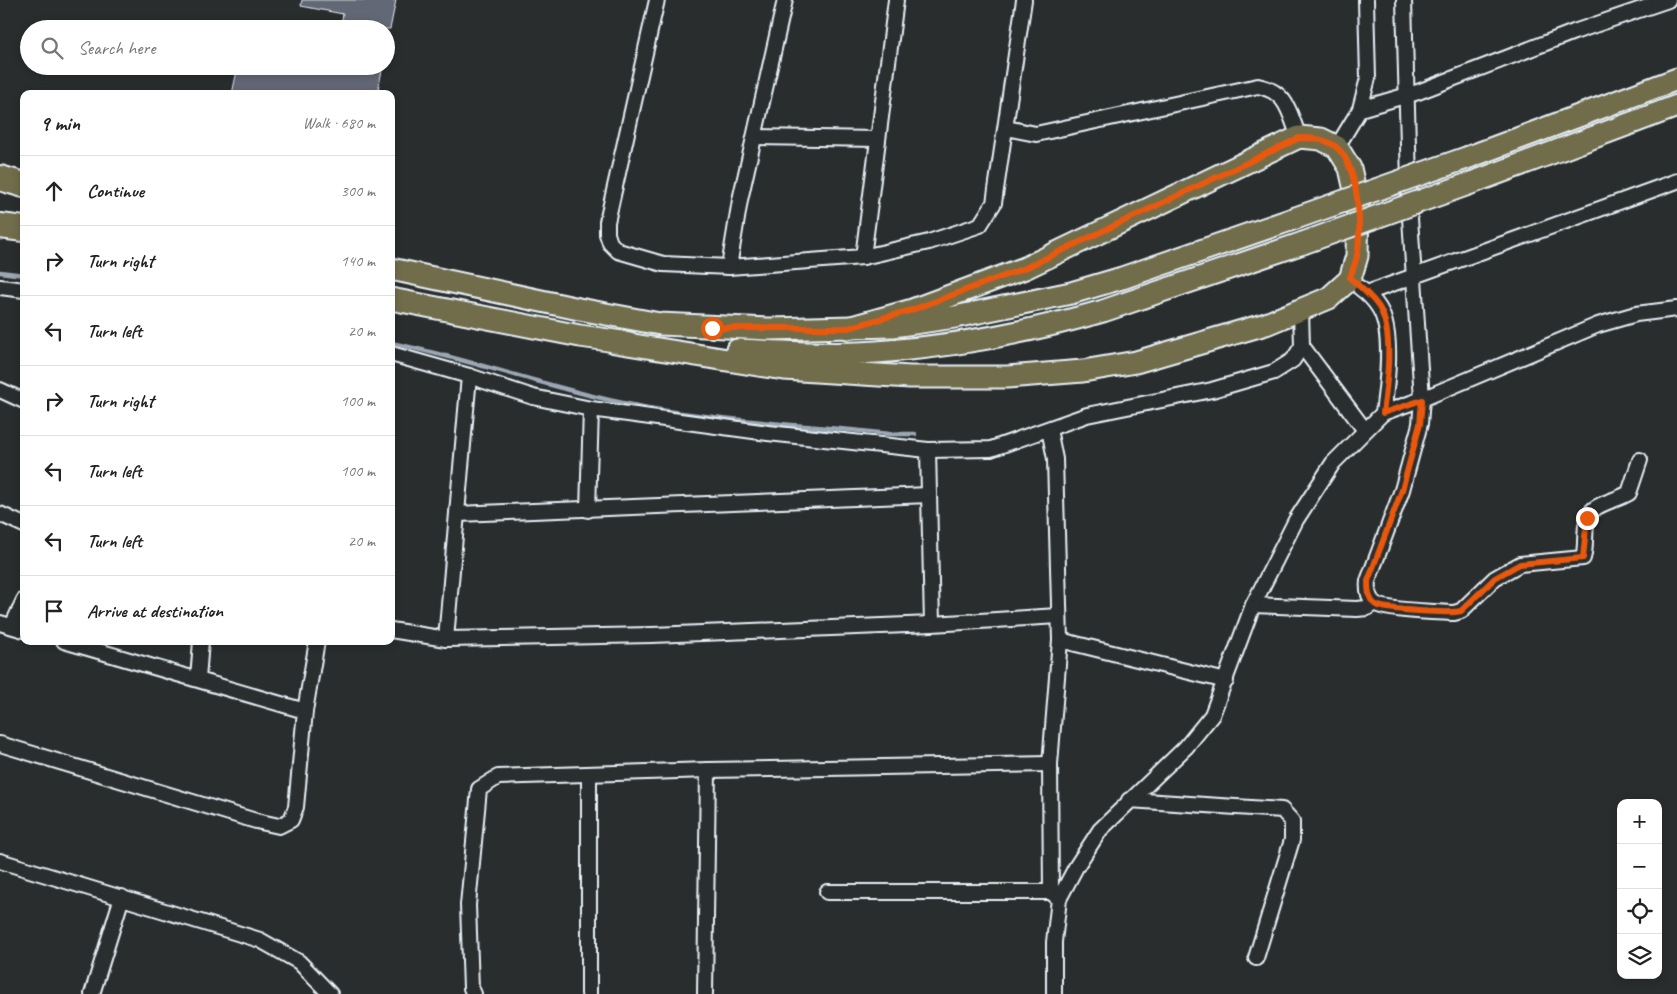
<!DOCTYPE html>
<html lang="en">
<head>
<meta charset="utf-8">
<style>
	:root { --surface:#fff; --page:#f2f2f2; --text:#222; --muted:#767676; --line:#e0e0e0 }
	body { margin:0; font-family:Caveat,sans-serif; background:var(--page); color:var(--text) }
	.controls { position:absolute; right:15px; bottom:15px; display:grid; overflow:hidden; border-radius:10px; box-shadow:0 2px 8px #0003 }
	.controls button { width:45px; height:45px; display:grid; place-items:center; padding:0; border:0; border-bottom:1px solid var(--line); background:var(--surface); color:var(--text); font:25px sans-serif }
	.stop { position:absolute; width:15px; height:15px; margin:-11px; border:4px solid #ea580c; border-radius:50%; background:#fff }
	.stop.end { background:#ea580c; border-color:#fff; box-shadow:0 1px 5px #0008 }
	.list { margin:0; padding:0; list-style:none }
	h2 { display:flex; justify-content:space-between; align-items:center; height:65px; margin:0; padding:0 20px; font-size:21px }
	h2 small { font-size:16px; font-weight:400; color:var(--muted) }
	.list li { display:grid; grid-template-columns:32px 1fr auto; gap:15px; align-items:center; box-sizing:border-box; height:70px; padding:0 20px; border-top:1px solid var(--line) }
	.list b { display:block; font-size:19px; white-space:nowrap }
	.list em { font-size:16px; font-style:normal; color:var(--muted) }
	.icon { flex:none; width:28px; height:28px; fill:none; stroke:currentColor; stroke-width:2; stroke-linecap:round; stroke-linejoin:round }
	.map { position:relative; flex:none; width:1677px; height:994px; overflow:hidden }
	.search { position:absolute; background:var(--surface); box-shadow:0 2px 8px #0003; left:20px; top:20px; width:375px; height:55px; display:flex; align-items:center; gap:12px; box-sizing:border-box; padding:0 18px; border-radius:28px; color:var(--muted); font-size:19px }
	.panel { position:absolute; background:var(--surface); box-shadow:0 2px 8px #0003; left:20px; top:90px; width:375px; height:555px; border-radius:10px }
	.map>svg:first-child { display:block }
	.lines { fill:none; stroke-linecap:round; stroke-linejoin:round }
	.stream { stroke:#9ba8b4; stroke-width:4.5 }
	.building { fill:#636776; stroke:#e8f1f8 }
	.street-casing { stroke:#e8f1f8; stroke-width:18 }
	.primary-casing { stroke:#e8f1f8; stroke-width:25 }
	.highway-casing { stroke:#e8f1f8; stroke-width:28 }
	.street { stroke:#2a2d2e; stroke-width:14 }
	.primary { stroke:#716d4b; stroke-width:21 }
	.highway { stroke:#716d4b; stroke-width:24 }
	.primary-bridge-casing { stroke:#e8f1f8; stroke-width:25; stroke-linecap:butt }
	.primary-bridge { stroke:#716d4b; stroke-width:21 }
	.route { stroke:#ea580c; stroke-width:6 }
</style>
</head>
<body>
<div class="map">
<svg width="1677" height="994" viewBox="0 0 1677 994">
	<rect width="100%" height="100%" fill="#2a2d2e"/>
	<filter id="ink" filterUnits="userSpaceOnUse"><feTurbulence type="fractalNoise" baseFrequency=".02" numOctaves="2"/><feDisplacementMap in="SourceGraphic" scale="10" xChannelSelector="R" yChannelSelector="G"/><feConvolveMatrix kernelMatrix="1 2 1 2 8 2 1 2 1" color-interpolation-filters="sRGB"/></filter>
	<g filter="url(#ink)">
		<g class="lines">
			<!-- stream -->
			<g class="stream">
				<path d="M 0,272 L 24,275"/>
				<path d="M 391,343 C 484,362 573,397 667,411 C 741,422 816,426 890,434 L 915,434"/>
			</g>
		</g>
		<!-- building -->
		<g class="building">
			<path d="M 302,0 L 396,0 L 390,29 L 340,29 L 343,14 L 301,6 Z"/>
			<path d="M 238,66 L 383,66 L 377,94 L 232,94 Z"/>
		</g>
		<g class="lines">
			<defs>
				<g id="street">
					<path d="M 657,0 L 607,222 L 607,234 L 610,243 L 618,251 L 663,264 L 729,267 L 863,257 L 929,242 L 980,225 L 994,203 L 1024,0"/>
					<path d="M 1404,0 L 1410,218 L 1422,399 L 1598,325 L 1636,314 L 1677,309"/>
					<path d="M 1360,109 L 1418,92 L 1574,32 L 1668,0"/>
					<path d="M 1006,128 L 1036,134 L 1258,86 C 1288,92 1289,113 1299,137"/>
					<path d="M 755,137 L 878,139"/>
					<path d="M 1337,147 L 1360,109 L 1368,78 L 1366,0"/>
					<path d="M 863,257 L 896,0"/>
					<path d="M 729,267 L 740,200 L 785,0"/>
					<path d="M 0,287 L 24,290"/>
					<path d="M 1360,288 C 1367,293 1374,300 1379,308 C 1394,332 1387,385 1383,413"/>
					<path d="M 1367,293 L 1677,181"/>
					<path d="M 1302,346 L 1364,429"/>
					<path d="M 391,354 L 469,376 L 533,397 L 591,409 L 768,433 L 928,450 L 991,449 L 1087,415 L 1212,390 L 1274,372 L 1293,360 L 1302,346 L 1301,311"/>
					<path d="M 0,390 L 24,401"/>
					<path d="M 1049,429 L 1055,459 L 1060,640 L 1050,764 L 1051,892"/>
					<path d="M 928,450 L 932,624"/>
					<path d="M 588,510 L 591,409"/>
					<path d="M 0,514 L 24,525"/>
					<path d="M 457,514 L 929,495"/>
					<path d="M 1253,605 L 1357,609 L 1367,608 L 1374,603"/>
					<path d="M 0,623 L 24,630"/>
					<path d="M 12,626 L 24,600"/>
					<path d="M 391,630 L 446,639 L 652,635 L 932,624 L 1058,616"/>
					<path d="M 446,639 L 469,376"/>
					<path d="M 1060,640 L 1226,681"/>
					<path d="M 64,641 L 305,711"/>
					<path d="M 198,679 L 201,641"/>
					<path d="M 0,744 L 256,821 L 279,826 L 291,820 L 296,807 L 305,711 L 317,641"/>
					<path d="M 1129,800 L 1282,810 L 1292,821 L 1292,840 L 1256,958"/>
					<path d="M 0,861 L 260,940 L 299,962 L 330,994"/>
					<path d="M 827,892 L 1051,892 L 1057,897"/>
					<path d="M 92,994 L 122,897"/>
					<path d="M 474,994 L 471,988 L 468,905 L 479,789 L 498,777 L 708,770 L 1050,764"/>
					<path d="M 589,994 L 589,774"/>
					<path d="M 705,994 L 708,770"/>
					<path d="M 1054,994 L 1054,942 L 1059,899 L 1076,867 L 1100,830 L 1186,747 L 1212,715 L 1253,605 L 1296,520 L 1333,463 L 1383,413 L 1422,399 L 1420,424 L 1402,490 L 1368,581 C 1367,589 1368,596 1373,602 C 1381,611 1439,612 1454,613 L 1461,611 L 1495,578 L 1520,564 L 1583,558 C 1588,543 1580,516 1597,507 C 1607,501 1619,499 1629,493 L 1640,460"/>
				</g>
				<g id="primary">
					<path d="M 1469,157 L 1677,79"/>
					<path d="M 1474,182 L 1677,106"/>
					<path d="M 391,269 L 579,309 L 660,324 L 769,329 L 893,326 L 955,317 L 1071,293 L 1122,278 L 1293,219"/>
					<path d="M 391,299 L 580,336 L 629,343"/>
					<path d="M 615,342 L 784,369 L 910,377 L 1007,377 L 1083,371 L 1136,362 L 1266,324 L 1329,298 L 1350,279 L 1357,256 L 1358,204 L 1350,168 L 1337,147 L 1321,139 L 1299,137 L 1025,268 L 912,310 L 848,328"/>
					<path d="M 737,350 C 787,352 839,356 889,351 C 961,345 1034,331 1103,311 L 1303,243"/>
				</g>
				<g id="highway">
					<path d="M 0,178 L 24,185"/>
					<path d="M 0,226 L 24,229"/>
				</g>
			</defs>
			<!-- street casing -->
			<use href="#street" class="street-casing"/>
			<!-- primary casing -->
			<use href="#primary" class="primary-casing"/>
			<!-- highway casing -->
			<use href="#highway" class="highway-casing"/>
			<!-- street -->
			<use href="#street" class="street"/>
			<!-- primary -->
			<use href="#primary" class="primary"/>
			<!-- highway -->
			<use href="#highway" class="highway"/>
			<defs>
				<g id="primary-bridge">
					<path d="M 1293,219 L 1469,157"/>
					<path d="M 1303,243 L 1474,182"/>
				</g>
			</defs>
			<!-- primary-bridge casing -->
			<use href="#primary-bridge" class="primary-bridge-casing"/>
			<!-- primary-bridge -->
			<use href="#primary-bridge" class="primary-bridge"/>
		</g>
	</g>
	<g class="lines" filter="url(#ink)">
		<!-- route -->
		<path class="route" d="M 712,328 L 848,328 L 912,310 L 1025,268 L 1299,138 C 1313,138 1324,138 1336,147 C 1359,165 1362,229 1357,256 C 1355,264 1352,271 1350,278 C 1360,287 1373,297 1380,309 C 1394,334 1387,384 1383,413 L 1422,400 L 1420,424 L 1402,490 L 1368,581 C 1368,589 1368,600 1376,605 C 1386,610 1450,614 1461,611 L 1495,578 L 1520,564 L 1583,558 L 1587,518"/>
	</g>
</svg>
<div class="controls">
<button>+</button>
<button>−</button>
<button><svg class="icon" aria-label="locate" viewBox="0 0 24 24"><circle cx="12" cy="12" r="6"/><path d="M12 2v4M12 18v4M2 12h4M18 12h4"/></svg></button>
<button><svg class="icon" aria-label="layers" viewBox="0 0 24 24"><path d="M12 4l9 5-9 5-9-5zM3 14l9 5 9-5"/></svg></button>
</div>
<div class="stop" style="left:712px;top:328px"></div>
<div class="stop end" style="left:1587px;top:518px"></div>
<div class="search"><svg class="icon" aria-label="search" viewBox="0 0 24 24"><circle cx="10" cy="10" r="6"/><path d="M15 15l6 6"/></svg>Search here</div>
<section class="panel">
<h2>9 min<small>Walk · 680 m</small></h2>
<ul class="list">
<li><svg class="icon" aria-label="ahead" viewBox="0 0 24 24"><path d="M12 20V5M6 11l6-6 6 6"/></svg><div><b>Continue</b></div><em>300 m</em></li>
<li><svg class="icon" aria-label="right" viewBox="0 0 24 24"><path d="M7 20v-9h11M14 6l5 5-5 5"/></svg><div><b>Turn right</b></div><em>140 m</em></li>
<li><svg class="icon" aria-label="left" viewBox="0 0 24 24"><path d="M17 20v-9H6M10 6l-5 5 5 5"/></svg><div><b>Turn left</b></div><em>20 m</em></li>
<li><svg class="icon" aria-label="right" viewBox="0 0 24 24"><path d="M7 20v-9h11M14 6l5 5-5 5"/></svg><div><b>Turn right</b></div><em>100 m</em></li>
<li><svg class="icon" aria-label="left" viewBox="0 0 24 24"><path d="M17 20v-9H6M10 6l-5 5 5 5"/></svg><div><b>Turn left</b></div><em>100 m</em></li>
<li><svg class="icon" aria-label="left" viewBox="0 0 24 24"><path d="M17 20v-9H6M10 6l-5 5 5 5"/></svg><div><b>Turn left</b></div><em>20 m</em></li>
<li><svg class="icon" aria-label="arrive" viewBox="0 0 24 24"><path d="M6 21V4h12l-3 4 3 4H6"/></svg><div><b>Arrive at destination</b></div></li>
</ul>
</section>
</div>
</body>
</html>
